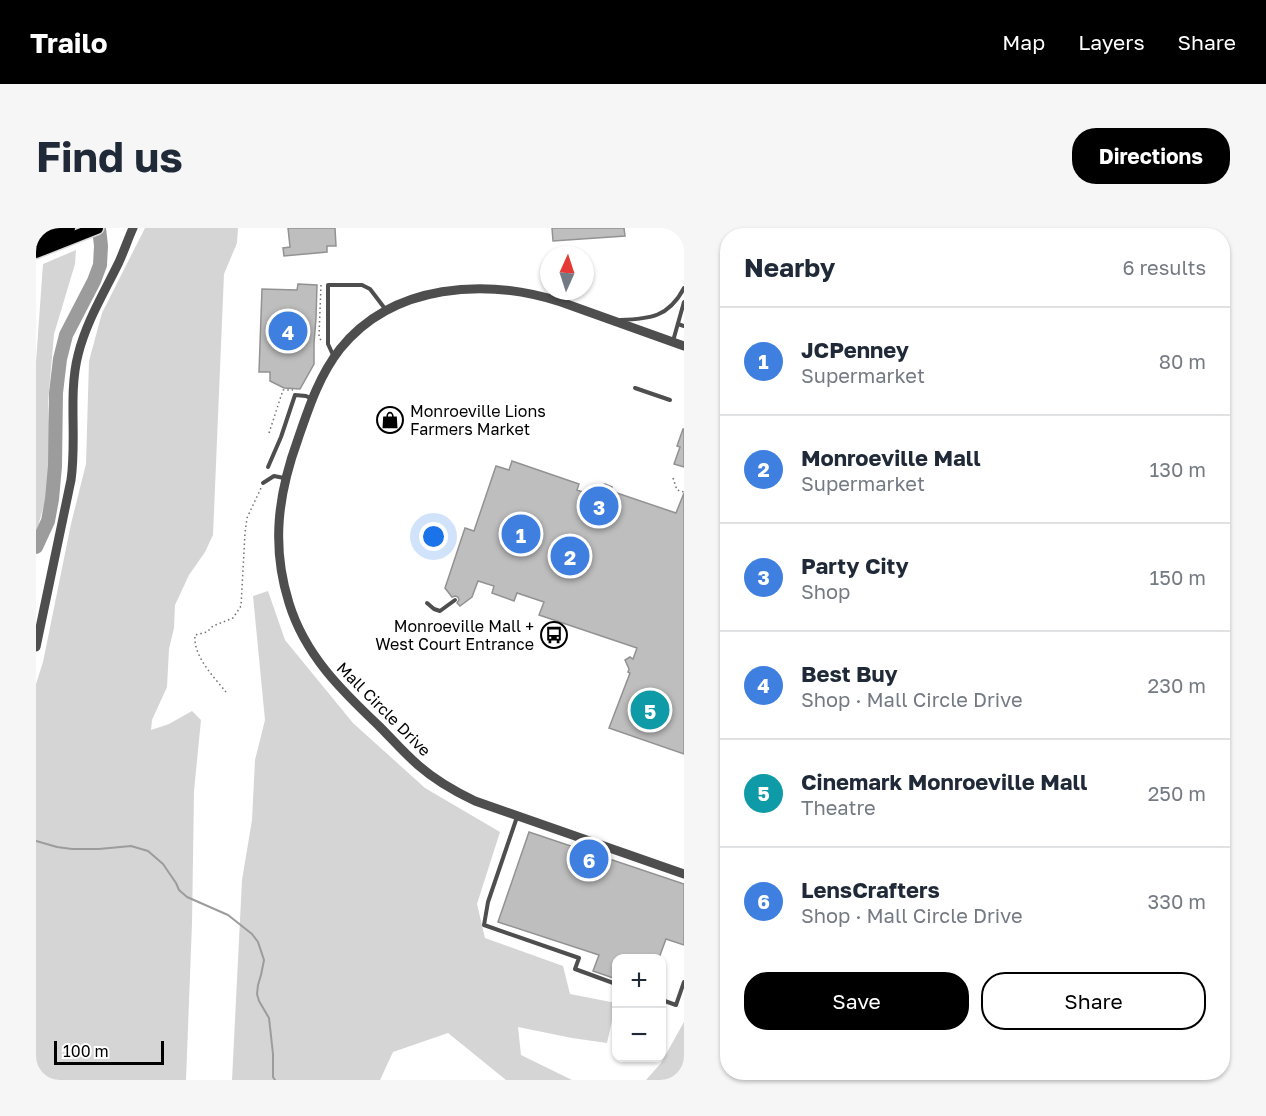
<!DOCTYPE html>
<html lang="en">
<head>
<meta charset="utf-8">
<style>
	:root { --surface:#fff; --page:#f6f6f7; --text:#1f2937; --muted:#747a83; --line:#e0e1e3; --accent:#000 }
	body { margin:0; font-family:"Golos Text",sans-serif; background:var(--page); color:var(--text) }
	.controls { position:absolute; right:18px; bottom:18px; display:grid; overflow:hidden; border-radius:12px; box-shadow:0 2px 4px #0004 }
	.controls button { width:54px; height:54px; display:grid; place-items:center; padding:0; border:0; border-bottom:2px solid var(--line); background:var(--surface); color:var(--text); font:30px sans-serif }
	.compass { position:absolute; left:504px; top:18px; width:54px; height:54px; border-radius:50%; background:var(--surface); box-shadow:0 2px 4px #0004; rotate:3deg }
	.scale { position:absolute; left:18px; bottom:15px; width:110px; box-sizing:border-box; padding-left:6px; border:3px solid #000; border-top:0; font-size:16px; line-height:21px; white-space:nowrap; color:#000; -webkit-text-stroke:4px #fff; paint-order:stroke }
	.you { position:absolute; left:398px; top:309px; width:21px; height:21px; margin:-15px; border:4px solid #fff; border-radius:50%; background:#1a73e8; box-shadow:0 0 0 9px #1a73e833 }
	.badge { display:grid; place-items:center; width:39px; height:39px; border-radius:50%; background:var(--accent); color:#fff; font-size:20px; font-weight:700 }
	.pin { position:absolute; translate:-50% -50%; border:3px solid #fff; box-shadow:0 2px 6px #0006 }
	.list { margin:0; padding:0; list-style:none }
	h2 { display:flex; justify-content:space-between; align-items:center; height:78px; margin:0; padding:0 24px; font-size:26px }
	h2 small { font-size:20px; font-weight:400; color:var(--muted) }
	.list li { display:grid; grid-template-columns:39px 1fr auto; gap:18px; align-items:center; box-sizing:border-box; height:108px; padding:0 24px; border-top:2px solid var(--line) }
	.list b { display:block; font-size:22px; white-space:nowrap }
	.list p { margin:0; font-size:20px; white-space:nowrap; color:var(--muted) }
	.list em { font-size:20px; font-style:normal; color:var(--muted) }
	.actions { display:flex; gap:12px; padding:18px 24px }
	.actions a { flex:1; padding:14px 0; border:2px solid var(--accent); border-radius:24px; text-align:center; font-size:21px; color:var(--accent) }
	.actions .main { background:var(--accent); color:#fff }
	.map { position:relative; flex:none; width:648px; height:852px; overflow:hidden; border-radius:24px }
	header { display:flex; align-items:center; gap:36px; box-sizing:border-box; height:84px; padding:0 30px; background:var(--accent); color:#fff }
	header strong { font-size:28px }
	nav { display:flex; gap:33px; margin-inline-start:auto; font-size:21px }
	.intro { display:flex; align-items:center; justify-content:space-between; box-sizing:border-box; height:144px; padding:0 36px }
	h1 { margin:0; font-size:42px }
	.button { padding:15px 27px; border-radius:24px; background:var(--accent); color:#fff; font-size:21px; font-weight:700 }
	main { display:flex; gap:36px; padding:0 36px }
	aside { flex:1; background:var(--surface); border-radius:24px; box-shadow:0 2px 4px #0004 }
	.map>svg:first-child { display:block }
	.green { fill:#d5d5d5 }
	.lines { fill:none; stroke-linecap:round; stroke-linejoin:round }
	.stream { stroke:#9c9c9c; stroke-width:2 }
	.river { stroke:#9c9c9c; stroke-width:14 }
	.building { fill:#bebebe; stroke:#929292; stroke-width:1.5 }
	.trunk-casing { stroke:#dbdbdb; stroke-width:15 }
	.path { stroke:#707070; stroke-width:1.5; stroke-dasharray:1.5 3; stroke-linecap:butt }
	.service { stroke:#4e4e4e; stroke-width:4 }
	.tertiary { stroke:#4e4e4e; stroke-width:9 }
	.trunk { stroke:#000; stroke-width:12 }
	.labels { text-anchor:middle; dominant-baseline:central; stroke-width:4.5; stroke-linejoin:round; paint-order:stroke }
	.poi-label { font-size:16px; fill:#000; stroke:#fff; text-anchor:start }
	.street-label { font-size:16px; fill:#000; stroke:#fff }
</style>
</head>
<body>
<header>
<strong>Trailo</strong>
<nav><a>Map</a><a>Layers</a><a>Share</a></nav>
</header>
<div class="intro"><h1>Find us</h1><a class="button">Directions</a></div>
<main>
<div class="map">
<svg width="648" height="852" viewBox="0 0 648 852">
	<rect width="100%" height="100%" fill="#fff"/>
	<!-- green -->
	<g class="green">
		<path d="M 109,0 L 202,0 L 201,15 L 188,46 L 177,307 L 169,324 L 153,347 L 139,377 L 138,400 L 133,421 L 131,459 L 116,492 L 115,502 L 133,496 L 156,483 L 165,492 L 158,563 L 156,695 L 150,852 L 0,852 L 0,456 L 7,434 L 35,296 L 50,236 L 53,133 L 66,85 Z"/>
		<path d="M 40,22 L 39,36 L 18,106 L 12,175 L 14,220 L 10,269 L 0,306 L 0,134 L 7,36 Z"/>
		<path d="M 232,363 L 249,412 L 317,495 L 389,560 L 464,604 L 441,676 L 449,710 L 527,738 L 534,766 L 580,775 L 571,815 L 536,810 L 482,799 L 485,827 L 536,852 L 470,852 L 412,805 L 357,824 L 344,852 L 196,852 L 206,652 L 216,592 L 219,532 L 229,492 L 217,368 Z"/>
		<path d="M 648,794 L 648,852 L 610,852 L 625,835 Z"/>
	</g>
	<g class="lines">
		<!-- stream -->
		<path class="stream" d="M 0,613 L 21,619 L 36,621 L 63,621 L 95,618 L 112,623 L 127,636 L 140,655 L 143,662 L 151,669 L 192,687 L 216,706 L 222,714 L 228,732 L 225,747 L 222,757 L 221,766 L 223,773 L 233,790 L 237,826 L 237,849 L 239,852"/>
		<!-- river -->
		<path class="river" d="M 0,319 L 12,293 L 16,271 L 19,238 L 20,165 L 24,131 L 30,107 L 58,53 L 64,37 L 65,18 L 63,0"/>
	</g>
	<!-- building -->
	<g class="building">
		<path d="M 252,0 L 299,0 L 300,18 L 291,18 L 291,24 L 248,28 L 247,20 L 254,19 Z"/>
		<path d="M 516,0 L 588,0 L 589,8 L 517,13 Z"/>
		<path d="M 262,56 L 281,57 L 280,90 L 278,115 L 278,136 L 264,161 L 248,160 L 234,153 L 234,144 L 223,144 L 226,61 L 261,62 Z"/>
		<path d="M 647,201 L 648,201 L 648,239 L 638,236 L 644,219 L 641,218 Z"/>
		<path d="M 476,233 L 543,256 L 541,262 L 555,267 L 558,260 L 569,256 L 576,259 L 575,263 L 640,285 L 648,265 L 648,526 L 573,500 L 594,445 L 592,444 L 593,441 L 589,432 L 594,429 L 597,431 L 601,420 L 503,387 L 508,374 L 481,365 L 478,373 L 456,365 L 458,358 L 442,353 L 436,369 L 424,378 L 421,375 L 423,372 L 422,369 L 419,368 L 416,369 L 409,360 L 429,300 L 438,303 L 460,238 L 473,242 Z"/>
		<path d="M 493,604 L 648,656 L 648,717 L 630,711 L 623,730 L 580,730 L 580,751 L 557,743 L 563,727 L 462,694 Z"/>
	</g>
	<g class="lines">
		<defs>
			<g id="trunk">
				<path d="M 0,13 L 33,0"/>
				<path d="M 0,24 L 61,0"/>
			</g>
		</defs>
		<!-- trunk casing -->
		<use href="#trunk" class="trunk-casing"/>
		<!-- path -->
		<g class="path">
			<path d="M 285,57 L 283,108 L 286,115"/>
			<path d="M 233,205 L 247,162 L 257,162"/>
			<path d="M 637,250 L 641,262 L 648,264"/>
			<path d="M 190,464 C 177,448 157,428 159,407 L 171,404 L 177,398 L 197,390 L 205,378 L 209,305 L 211,290 L 225,260"/>
		</g>
		<!-- service -->
		<g class="service">
			<path d="M 584,92 C 614,91 633,89 648,60"/>
			<path d="M 642,96 L 648,98"/>
			<path d="M 637,113 L 648,74"/>
			<path d="M 298,129 L 292,116 L 292,57 L 326,57 L 334,61 L 350,82"/>
			<path d="M 599,160 L 634,172"/>
			<path d="M 232,239 L 245,209 L 259,167 L 270,168 L 276,171"/>
			<path d="M 227,255 L 238,248 L 248,250"/>
			<path d="M 391,375 L 398,381 L 404,383 L 419,372"/>
			<path d="M 481,589 L 452,674 L 448,697 L 543,730 L 539,741 L 580,756"/>
			<path d="M 626,772 L 640,777 L 648,754"/>
		</g>
		<!-- tertiary -->
		<g class="tertiary">
			<path d="M 648,118 L 525,74 C 450,50 357,55 304,121 C 283,148 273,179 262,211 C 242,266 235,318 253,375 C 269,427 305,462 343,498 C 356,511 368,525 382,537 C 399,552 418,563 439,573 L 648,646"/>
			<path d="M 0,419 L 35,252 C 41,211 32,166 42,127 C 50,94 68,65 83,34 C 88,23 92,11 97,0"/>
		</g>
		<!-- trunk -->
		<use href="#trunk" class="trunk"/>
	</g>
	<!-- icons -->
	<defs>
		<symbol id="shop-ring" viewBox="-11 -11 22 22"><circle r="9.5" fill="#fff" stroke="#000" stroke-width="1.5"/><path d="M-5-2.5h2.3a2.7 3.5 0 0 1 5.4 0H5L5.5 6h-11ZM-1.5-2.5h3a1.5 2.3 0 0 0-3 0Z" fill="#000"/></symbol>
		<symbol id="bus-ring" viewBox="-11 -11 22 22"><circle r="9.5" fill="#fff" stroke="#000" stroke-width="1.5"/><path d="M-5-6H5V4H4V6H2V4H-2V6H-4V4H-5ZM-3.5-4V0h7V-4ZM-3.5 1.2v1.5H-2V1.2ZM2 1.2v1.5H3.5V1.2Z" fill="#000"/></symbol>
	</defs>
	<g fill-rule="evenodd">
		<use href="#shop-ring" x="339" y="177" width="30" height="30"/>
		<use href="#bus-ring" x="503" y="392" width="30" height="30"/>
	</g>
	<g class="labels">
		<!-- poi labels -->
		<g class="poi-label">
			<text x="374" y="183">Monroeville Lions<tspan x="374" dy="18">Farmers Market</tspan></text>
			<text x="498" y="398" text-anchor="end">Monroeville Mall +<tspan x="498" dy="18">West Court Entrance</tspan></text>
		</g>
		<!-- street labels -->
		<g class="street-label">
			<text transform="translate(348 481) rotate(45)">Mall Circle Drive</text>
		</g>
	</g>
</svg>
<div class="controls">
<button>+</button>
<button>−</button>
</div>
<svg class="compass" viewBox="-18 -18 36 36"><path d="M0-13l5 13h-10z" fill="#e53935"/><path d="M0 13l5-13h-10z" fill="#747a83"/></svg>
<div class="scale">100 m</div>
<div class="you"></div>
<div class="pin badge" style="left:485px;top:306px;background:#3f7fe0">1</div>
<div class="pin badge" style="left:534px;top:328px;background:#3f7fe0">2</div>
<div class="pin badge" style="left:563px;top:278px;background:#3f7fe0">3</div>
<div class="pin badge" style="left:252px;top:103px;background:#3f7fe0">4</div>
<div class="pin badge" style="left:614px;top:482px;background:#0f9aa8">5</div>
<div class="pin badge" style="left:553px;top:631px;background:#3f7fe0">6</div>
</div>
<aside>
<h2>Nearby<small>6 results</small></h2>
<ul class="list">
<li><span class="badge" style="background:#3f7fe0">1</span><div><b>JCPenney</b><p>Supermarket</p></div><em>80 m</em></li>
<li><span class="badge" style="background:#3f7fe0">2</span><div><b>Monroeville Mall</b><p>Supermarket</p></div><em>130 m</em></li>
<li><span class="badge" style="background:#3f7fe0">3</span><div><b>Party City</b><p>Shop</p></div><em>150 m</em></li>
<li><span class="badge" style="background:#3f7fe0">4</span><div><b>Best Buy</b><p>Shop · Mall Circle Drive</p></div><em>230 m</em></li>
<li><span class="badge" style="background:#0f9aa8">5</span><div><b>Cinemark Monroeville Mall</b><p>Theatre</p></div><em>250 m</em></li>
<li><span class="badge" style="background:#3f7fe0">6</span><div><b>LensCrafters</b><p>Shop · Mall Circle Drive</p></div><em>330 m</em></li>
</ul>
<div class="actions"><a class="main">Save</a><a>Share</a></div>
</aside>
</main>
</body>
</html>
